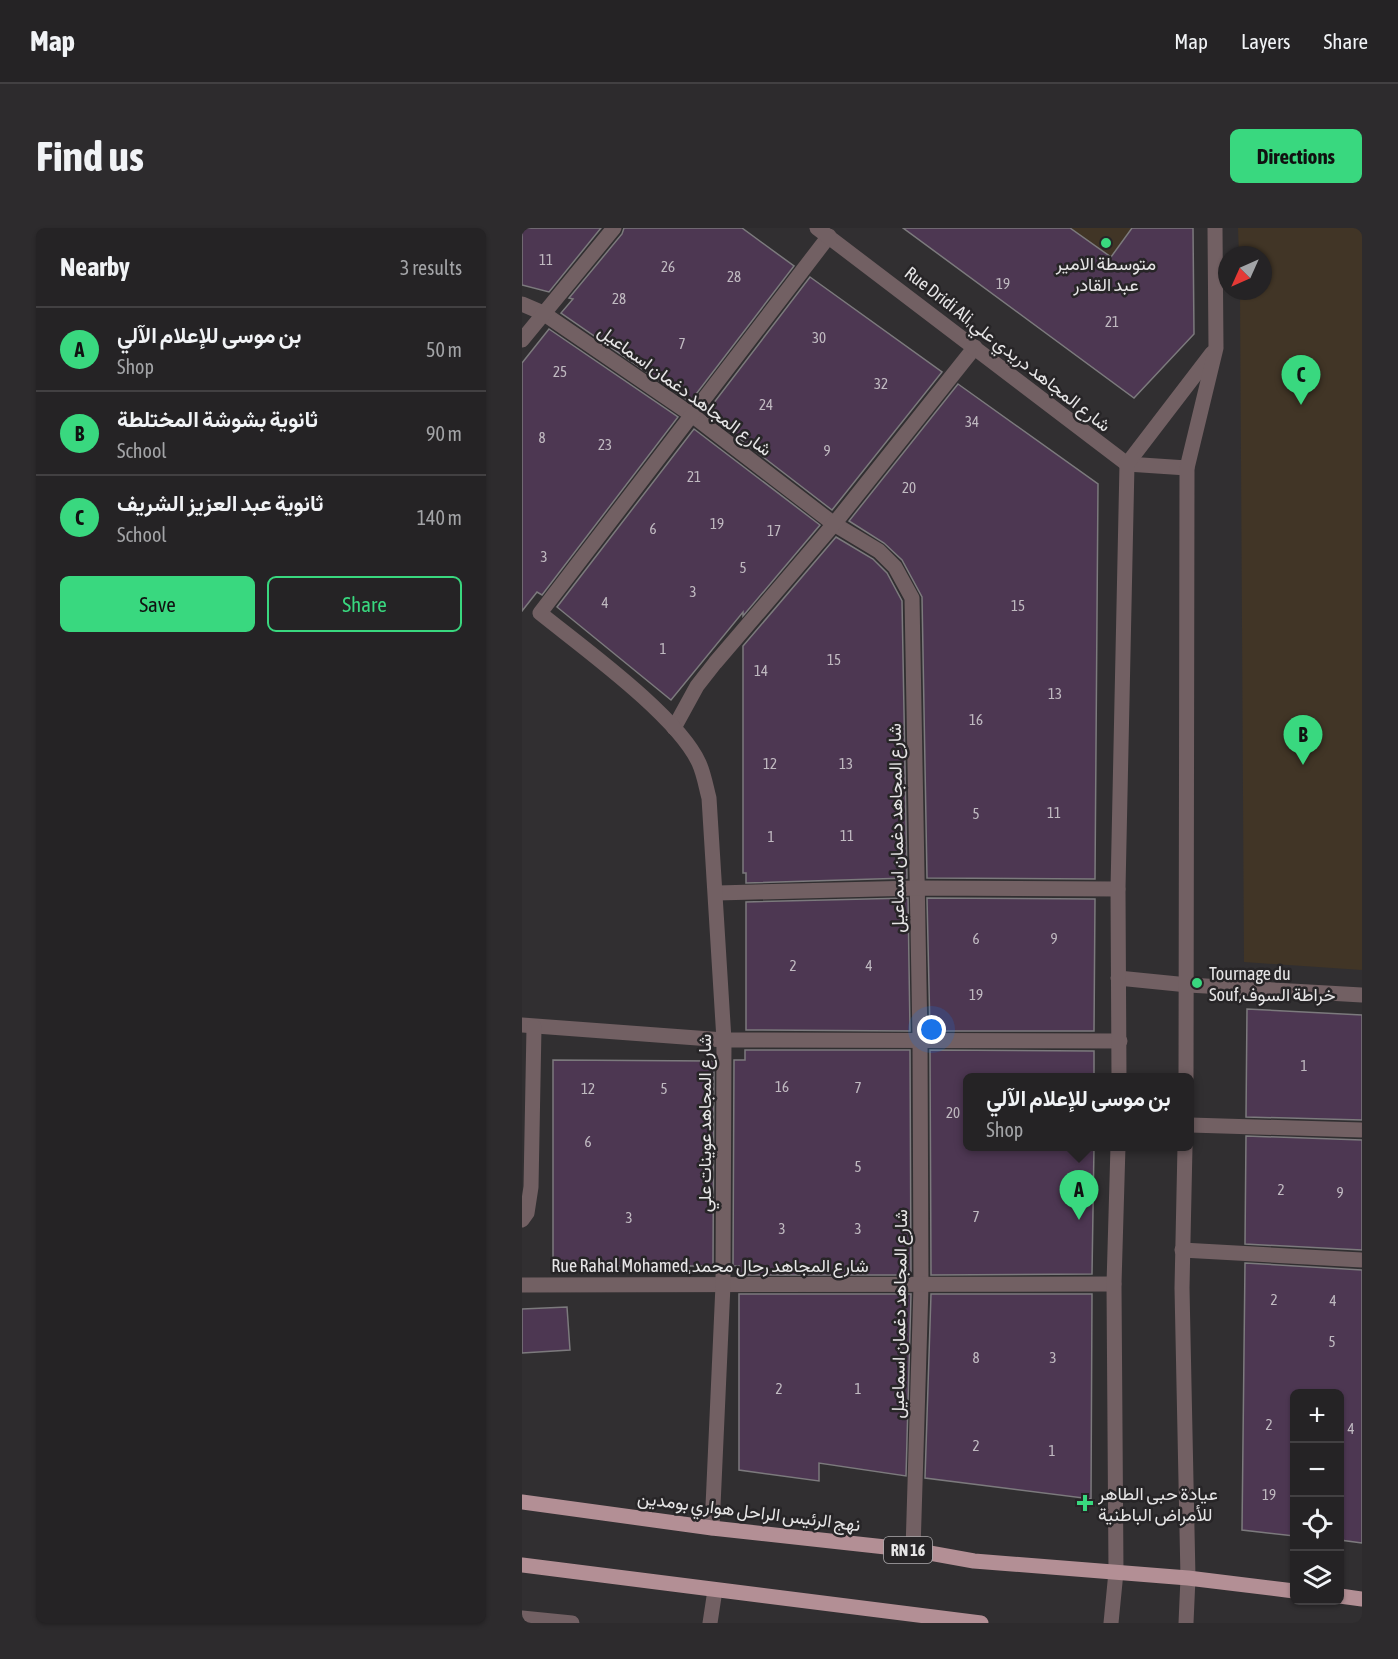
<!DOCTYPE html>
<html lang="en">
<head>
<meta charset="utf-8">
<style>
	:root { --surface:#252325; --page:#2d2b2d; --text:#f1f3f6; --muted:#a3a4a7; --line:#424042; --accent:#39d87f }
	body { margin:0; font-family:"Asap Condensed",Vazirmatn,sans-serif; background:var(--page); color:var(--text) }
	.controls { position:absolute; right:18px; bottom:18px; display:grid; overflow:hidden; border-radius:9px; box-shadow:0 2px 4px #0004 }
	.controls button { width:54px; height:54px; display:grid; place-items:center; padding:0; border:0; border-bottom:2px solid var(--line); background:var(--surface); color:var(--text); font:30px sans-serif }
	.compass { position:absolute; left:696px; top:18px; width:54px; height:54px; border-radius:50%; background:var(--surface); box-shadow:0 2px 4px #0004; rotate:225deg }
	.you { position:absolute; left:410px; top:802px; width:21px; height:21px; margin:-15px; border:4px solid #fff; border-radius:50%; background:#1a73e8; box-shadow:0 0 0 9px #1a73e833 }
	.badge { display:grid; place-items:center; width:39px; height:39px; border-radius:50%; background:var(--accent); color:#111; font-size:20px; font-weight:700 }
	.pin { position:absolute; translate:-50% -50px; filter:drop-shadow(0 2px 3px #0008) }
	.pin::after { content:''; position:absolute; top:32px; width:21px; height:18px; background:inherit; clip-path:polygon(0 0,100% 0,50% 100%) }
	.popup { position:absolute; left:441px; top:845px; width:231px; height:78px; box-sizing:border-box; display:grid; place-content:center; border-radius:9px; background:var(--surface); filter:drop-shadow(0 2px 4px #0005); font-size:20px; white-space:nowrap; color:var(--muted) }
	.popup b { font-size:22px; color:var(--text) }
	.popup::after { content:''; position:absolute; left:50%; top:100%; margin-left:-12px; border:12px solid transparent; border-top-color:var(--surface) }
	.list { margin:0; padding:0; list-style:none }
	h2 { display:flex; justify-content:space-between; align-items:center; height:78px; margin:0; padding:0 24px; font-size:26px }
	h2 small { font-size:20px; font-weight:400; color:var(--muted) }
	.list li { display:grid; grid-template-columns:39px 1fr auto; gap:18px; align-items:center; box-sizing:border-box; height:84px; padding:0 24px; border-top:2px solid var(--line) }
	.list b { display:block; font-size:22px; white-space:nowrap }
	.list p { margin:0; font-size:20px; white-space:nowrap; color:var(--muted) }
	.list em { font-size:20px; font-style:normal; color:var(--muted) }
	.actions { display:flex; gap:12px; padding:18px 24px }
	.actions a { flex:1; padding:14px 0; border:2px solid var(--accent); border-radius:9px; text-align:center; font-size:21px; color:var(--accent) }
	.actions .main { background:var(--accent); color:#111 }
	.icon { flex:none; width:33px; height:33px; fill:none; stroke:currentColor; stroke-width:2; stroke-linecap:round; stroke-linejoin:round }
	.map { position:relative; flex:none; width:840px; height:1395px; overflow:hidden; border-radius:9px }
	header { display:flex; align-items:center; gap:36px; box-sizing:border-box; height:84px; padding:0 30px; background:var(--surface); border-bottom:2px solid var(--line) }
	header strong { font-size:28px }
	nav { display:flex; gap:33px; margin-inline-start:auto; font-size:21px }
	.intro { display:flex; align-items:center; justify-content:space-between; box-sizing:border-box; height:144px; padding:0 36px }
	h1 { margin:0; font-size:42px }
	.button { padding:15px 27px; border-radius:9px; background:var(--accent); color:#111; font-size:21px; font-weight:700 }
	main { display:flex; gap:36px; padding:0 36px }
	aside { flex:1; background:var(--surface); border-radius:9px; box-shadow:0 2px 4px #0004 }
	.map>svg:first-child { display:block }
	.education { fill:#413526 }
	.building { fill:#4d3752; stroke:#7c7a7d; stroke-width:1.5 }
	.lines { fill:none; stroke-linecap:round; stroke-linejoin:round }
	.minor { stroke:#726063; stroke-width:15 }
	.tertiary { stroke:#726063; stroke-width:15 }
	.primary { stroke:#b38f95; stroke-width:15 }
	.poi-dot { fill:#39d87f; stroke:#272527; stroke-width:2 }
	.labels { text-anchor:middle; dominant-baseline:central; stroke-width:5; stroke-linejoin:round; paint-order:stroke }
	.number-label { font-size:15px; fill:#c0bac1 }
	.shield { fill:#272527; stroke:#adabad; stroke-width:1.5 }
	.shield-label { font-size:16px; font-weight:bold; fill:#e6e5e6 }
	.poi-label { font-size:18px; fill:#e6e5e6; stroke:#272527; text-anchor:start }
	.street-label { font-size:18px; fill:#e6e5e6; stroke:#272527 }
</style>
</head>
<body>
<header>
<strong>Map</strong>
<nav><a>Map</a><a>Layers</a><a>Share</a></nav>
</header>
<div class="intro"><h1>Find us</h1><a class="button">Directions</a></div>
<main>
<aside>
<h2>Nearby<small>3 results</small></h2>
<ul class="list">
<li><span class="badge">A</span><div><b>بن موسى للإعلام الآلي</b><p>Shop</p></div><em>50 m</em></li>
<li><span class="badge">B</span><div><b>ثانوية بشوشة المختلطة</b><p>School</p></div><em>90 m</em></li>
<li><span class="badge">C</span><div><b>ثانوية عبد العزيز الشريف</b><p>School</p></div><em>140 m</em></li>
</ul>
<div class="actions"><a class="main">Save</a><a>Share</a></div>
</aside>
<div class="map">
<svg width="840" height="1395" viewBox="0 0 840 1395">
	<rect width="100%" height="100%" fill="#312f31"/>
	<!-- education -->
	<g class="education">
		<path d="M 548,0 L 610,0 L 589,29 Z"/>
		<path d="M 716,0 L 840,0 L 840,742 L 722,734 L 718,63 L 741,63 L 741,27 L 717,27 Z"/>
	</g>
	<!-- building -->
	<g class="building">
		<path d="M 0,0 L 79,0 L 27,64 L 0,57 Z"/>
		<path d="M 102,0 L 220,0 L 272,38 L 168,174 L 39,85 L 51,71 L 47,70 L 100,6 Z"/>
		<path d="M 381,0 L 548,0 L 589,29 L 610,0 L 671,0 L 672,106 L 612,170 Z"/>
		<path d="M 288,49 L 420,144 L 310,282 L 184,185 Z"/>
		<path d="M 27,101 L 156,189 L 20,367 L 15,364 L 0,383 L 0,135 Z"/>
		<path d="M 436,156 L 576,256 L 573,651 L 405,650 L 400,369 L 380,332 L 362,315 L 327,293 Z"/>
		<path d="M 172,201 L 298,297 L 221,388 L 221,384 L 149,472 L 35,379 Z"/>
		<path d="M 314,309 L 351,331 L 365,345 L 380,373 L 385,650 L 224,655 L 224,645 L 221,645 L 221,418 Z"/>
		<path d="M 386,670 L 388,803 L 224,802 L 224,674 Z"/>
		<path d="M 405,670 L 573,671 L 572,803 L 408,803 Z"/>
		<path d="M 725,781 L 840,787 L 840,892 L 724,889 Z"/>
		<path d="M 223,822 L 388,822 L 389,1047 L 217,1047 L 217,1038 L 211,1038 L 212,832 L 223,832 Z"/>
		<path d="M 408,822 L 572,823 L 572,849 L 446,849 L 446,918 L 572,918 L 570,1046 L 409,1047 Z"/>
		<path d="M 31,832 L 192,833 L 191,1038 L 31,1038 Z"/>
		<path d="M 724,908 L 840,912 L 840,1022 L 723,1016 Z"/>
		<path d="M 723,1035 L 840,1042 L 840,1315 L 818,1312 L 818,1166 L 772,1166 L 772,1308 L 720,1302 Z"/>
		<path d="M 217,1066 L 389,1066 L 384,1248 L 297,1235 L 297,1253 L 217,1242 Z"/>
		<path d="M 409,1066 L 570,1066 L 569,1271 L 403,1250 Z"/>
		<path d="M 45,1079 L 48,1122 L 0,1125 L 0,1081 Z"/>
	</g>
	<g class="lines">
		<!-- minor -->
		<g class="minor">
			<path d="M 0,76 L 21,85 L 170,187 L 312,296 L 357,323 L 373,339 L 390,370 L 398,811 L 399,1058 L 391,1322"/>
			<path d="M 0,112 L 92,0"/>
			<path d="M 152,500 L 175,458 L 193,435 L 312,296 L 453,119"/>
			<path d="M 195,665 L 395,660 L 596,661"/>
			<path d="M 596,750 L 666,757 L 840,767"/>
			<path d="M 0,797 L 202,812 L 598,813"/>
			<path d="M 668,897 L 840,902"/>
			<path d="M 0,992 L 5,985 L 9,959 L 12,799"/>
			<path d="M 660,1022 L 840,1032"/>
			<path d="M 0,1057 L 592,1056"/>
			<path d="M 190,1300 L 201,1057 L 202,812 L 187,570 C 184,559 182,546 177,535 C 156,488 60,419 18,385 L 307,8"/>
			<path d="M 0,1390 L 50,1395"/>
		</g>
		<!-- tertiary -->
		<g class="tertiary">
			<path d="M 295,0 L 605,236 L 665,240"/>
			<path d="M 597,850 L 596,661 L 605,236 L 690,125"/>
			<path d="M 664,850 L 665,240 L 694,120 L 693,0"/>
			<path d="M 663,918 L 660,1060 L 666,1350 L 664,1395"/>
			<path d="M 188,1395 L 193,1362"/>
			<path d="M 589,1395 L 594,1344 L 592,1056 L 596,918"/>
		</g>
		<!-- primary -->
		<g class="primary">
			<path d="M 0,1274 L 190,1300 L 391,1322 L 452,1333 L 666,1350 L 772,1363"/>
			<path d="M 0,1337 L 459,1395"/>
			<path d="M 818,1368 L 840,1371"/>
		</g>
	</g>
	<!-- markers -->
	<g class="poi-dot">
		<circle cx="584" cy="15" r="6"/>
		<circle cx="675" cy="755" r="6"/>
		<path d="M560 1266h6v6h6v6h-6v6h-6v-6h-6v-6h6z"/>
	</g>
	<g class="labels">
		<!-- number labels -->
		<g class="number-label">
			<text x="24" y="31">11</text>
			<text x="146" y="38">26</text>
			<text x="212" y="48">28</text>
			<text x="481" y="55">19</text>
			<text x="97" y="70">28</text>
			<text x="590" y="93">21</text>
			<text x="297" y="109">30</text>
			<text x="160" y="115">7</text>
			<text x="38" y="143">25</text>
			<text x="359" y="155">32</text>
			<text x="244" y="176">24</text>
			<text x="450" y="193">34</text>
			<text x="20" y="209">8</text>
			<text x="83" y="216">23</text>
			<text x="305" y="222">9</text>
			<text x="172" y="248">21</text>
			<text x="387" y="259">20</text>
			<text x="195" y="295">19</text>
			<text x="131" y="300">6</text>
			<text x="252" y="302">17</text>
			<text x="22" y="328">3</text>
			<text x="221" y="339">5</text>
			<text x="171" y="363">3</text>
			<text x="83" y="374">4</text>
			<text x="496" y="377">15</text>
			<text x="141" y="420">1</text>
			<text x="312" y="431">15</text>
			<text x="239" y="442">14</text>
			<text x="533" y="465">13</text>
			<text x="454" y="491">16</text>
			<text x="248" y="535">12</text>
			<text x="324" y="535">13</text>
			<text x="532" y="584">11</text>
			<text x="454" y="585">5</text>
			<text x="325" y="607">11</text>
			<text x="249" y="608">1</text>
			<text x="454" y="710">6</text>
			<text x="532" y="710">9</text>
			<text x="271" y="737">2</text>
			<text x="347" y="737">4</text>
			<text x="454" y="766">19</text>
			<text x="782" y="837">1</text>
			<text x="260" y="858">16</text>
			<text x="336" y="859">7</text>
			<text x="66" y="860">12</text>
			<text x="142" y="860">5</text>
			<text x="431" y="884">20</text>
			<text x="66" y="913">6</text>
			<text x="336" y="938">5</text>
			<text x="759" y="961">2</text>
			<text x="818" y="964">9</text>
			<text x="454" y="988">7</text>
			<text x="107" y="989">3</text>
			<text x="260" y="1000">3</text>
			<text x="336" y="1000">3</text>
			<text x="752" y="1071">2</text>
			<text x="811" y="1072">4</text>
			<text x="810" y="1113">5</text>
			<text x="454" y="1129">8</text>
			<text x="531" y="1129">3</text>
			<text x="257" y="1160">2</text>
			<text x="336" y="1160">1</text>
			<text x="747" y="1196">2</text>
			<text x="829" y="1200">4</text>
			<text x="454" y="1217">2</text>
			<text x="530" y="1222">1</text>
			<text x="747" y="1266">19</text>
		</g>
		<!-- shield labels -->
		<rect class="shield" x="362" y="1309" width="48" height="26" rx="4.5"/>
		<g class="shield-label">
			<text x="386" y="1322">RN 16</text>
		</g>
		<!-- poi labels -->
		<g class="poi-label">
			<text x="584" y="35" text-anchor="middle">متوسطة الامير<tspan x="584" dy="21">عبد القادر</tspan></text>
			<text x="687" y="745">Tournage du<tspan x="687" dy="21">Souf,خراطة السوف</tspan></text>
			<text x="576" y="1265">عيادة حبى الطاهر<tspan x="576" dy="21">للأمراض الباطنية</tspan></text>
		</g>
		<!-- street labels -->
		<g class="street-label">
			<text transform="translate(486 121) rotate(38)">Rue Dridi Ali,شارع المجاهد دريدي علي</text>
			<text transform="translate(163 162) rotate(36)">شارع المجاهد دغمان اسماعيل</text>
			<text transform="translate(374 600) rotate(-91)">شارع المجاهد دغمان اسماعيل</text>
			<text transform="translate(182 895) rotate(-90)">شارع المجاهد عوينات علي</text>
			<text x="188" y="1037">Rue Rahal Mohamed,شارع المجاهد رحال محمد</text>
			<text transform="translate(377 1086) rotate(-89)">شارع المجاهد دغمان اسماعيل</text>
			<text transform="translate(227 1283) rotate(7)">نهج الرئيس الراحل هواري بومدين</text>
		</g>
	</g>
</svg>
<div class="controls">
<button>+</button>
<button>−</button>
<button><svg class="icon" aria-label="locate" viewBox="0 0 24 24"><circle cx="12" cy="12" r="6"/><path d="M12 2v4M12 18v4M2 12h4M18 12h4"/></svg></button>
<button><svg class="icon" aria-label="layers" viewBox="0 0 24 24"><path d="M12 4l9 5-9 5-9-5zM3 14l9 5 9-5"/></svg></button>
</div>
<svg class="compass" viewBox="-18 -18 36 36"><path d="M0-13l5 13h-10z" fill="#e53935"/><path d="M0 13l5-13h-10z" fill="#a3a4a7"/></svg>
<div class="you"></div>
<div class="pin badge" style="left:557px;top:992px">A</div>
<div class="popup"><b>بن موسى للإعلام الآلي</b>Shop</div>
<div class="pin badge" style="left:781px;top:537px">B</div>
<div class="pin badge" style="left:779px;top:177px">C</div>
</div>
</main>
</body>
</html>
